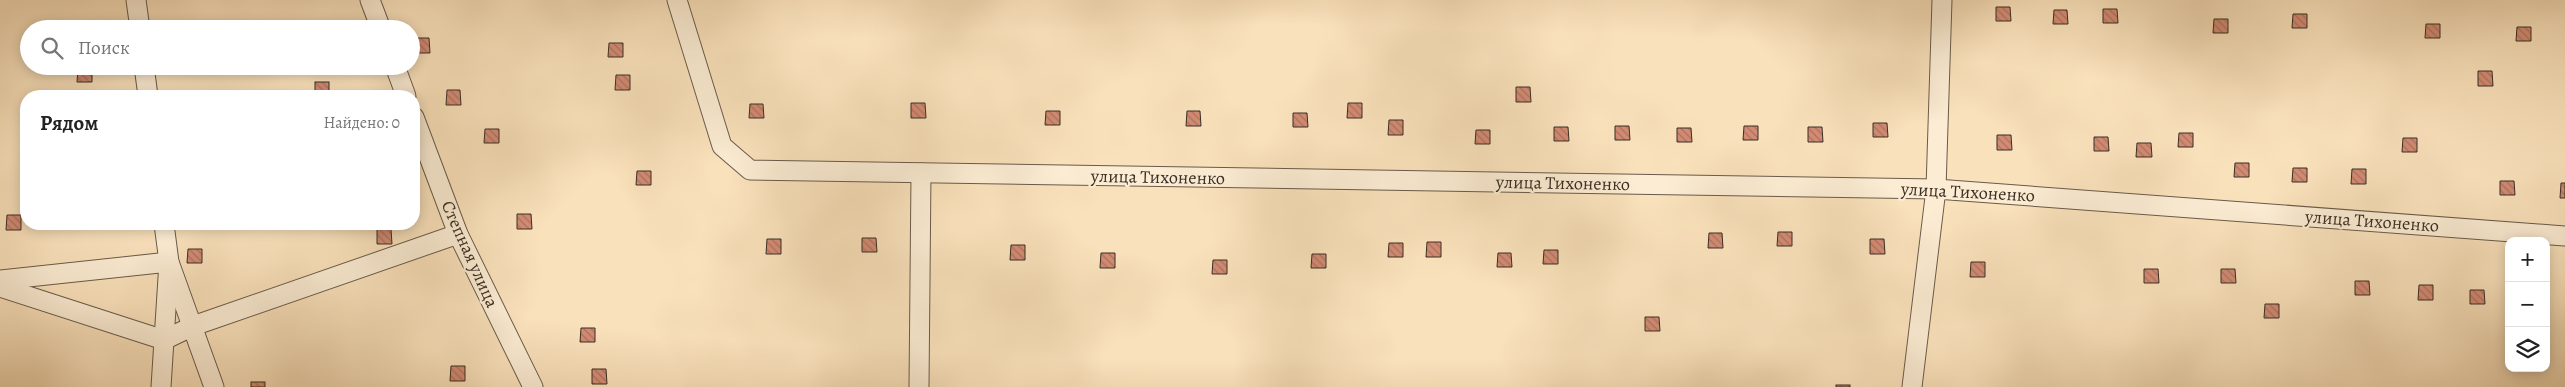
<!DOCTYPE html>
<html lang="ru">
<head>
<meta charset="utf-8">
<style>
	:root { --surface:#fff; --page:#f6f6f6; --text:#222; --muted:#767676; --line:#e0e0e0 }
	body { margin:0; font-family:Alegreya,serif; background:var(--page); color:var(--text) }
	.controls { position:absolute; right:15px; bottom:15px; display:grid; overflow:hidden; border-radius:10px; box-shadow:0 2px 12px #0003 }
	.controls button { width:45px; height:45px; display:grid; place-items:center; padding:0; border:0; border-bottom:1px solid var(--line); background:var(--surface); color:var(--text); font:25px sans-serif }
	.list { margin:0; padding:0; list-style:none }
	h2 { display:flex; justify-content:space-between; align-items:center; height:65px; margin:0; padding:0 20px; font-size:21px }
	h2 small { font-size:16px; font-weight:400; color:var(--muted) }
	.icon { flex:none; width:28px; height:28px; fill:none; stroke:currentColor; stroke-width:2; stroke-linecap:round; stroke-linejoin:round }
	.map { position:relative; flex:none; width:2565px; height:387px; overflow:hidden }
	.search { position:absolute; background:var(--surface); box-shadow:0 2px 12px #0003; left:20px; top:20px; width:400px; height:55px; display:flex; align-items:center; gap:12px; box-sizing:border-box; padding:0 18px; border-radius:28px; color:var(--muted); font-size:19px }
	.panel { position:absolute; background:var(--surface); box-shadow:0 2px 12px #0003; left:20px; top:90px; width:400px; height:140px; border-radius:20px }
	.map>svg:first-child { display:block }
	.building { fill:url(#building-back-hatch); stroke:#392e24 }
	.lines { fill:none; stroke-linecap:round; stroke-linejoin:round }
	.minor-casing { stroke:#695b4a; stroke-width:21 }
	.minor { stroke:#fbecd3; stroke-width:19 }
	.labels { text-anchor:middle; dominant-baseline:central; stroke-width:4.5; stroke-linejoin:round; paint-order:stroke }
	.street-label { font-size:18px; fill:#392e24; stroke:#fbecd3 }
</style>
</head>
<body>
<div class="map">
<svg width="2565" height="387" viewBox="0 0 2565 387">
	<defs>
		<pattern id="building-back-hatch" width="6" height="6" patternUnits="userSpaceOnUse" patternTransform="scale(1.25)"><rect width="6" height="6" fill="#d38b74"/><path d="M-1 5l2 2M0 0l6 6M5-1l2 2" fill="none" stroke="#ac725f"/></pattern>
	</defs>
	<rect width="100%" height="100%" fill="#f9e1bb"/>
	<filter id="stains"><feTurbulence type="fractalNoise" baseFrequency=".004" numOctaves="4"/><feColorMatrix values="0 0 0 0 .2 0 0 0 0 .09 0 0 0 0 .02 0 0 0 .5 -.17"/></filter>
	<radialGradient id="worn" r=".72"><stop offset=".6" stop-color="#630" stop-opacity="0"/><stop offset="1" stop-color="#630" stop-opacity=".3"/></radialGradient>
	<!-- building -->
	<g class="building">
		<path d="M 1996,7 L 2010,7 L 2011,21 L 1996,21 Z"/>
		<path d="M 2103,9 L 2117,9 L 2118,23 L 2103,23 Z"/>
		<path d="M 2054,10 L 2067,10 L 2068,24 L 2053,24 Z"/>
		<path d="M 2293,14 L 2307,14 L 2307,28 L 2292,28 Z"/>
		<path d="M 2214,19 L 2228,19 L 2228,33 L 2213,33 Z"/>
		<path d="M 2426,24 L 2440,24 L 2440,38 L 2425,38 Z"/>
		<path d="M 2517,27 L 2531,27 L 2531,41 L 2516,41 Z"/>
		<path d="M 415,38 L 429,38 L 430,53 L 415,53 Z"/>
		<path d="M 609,43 L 623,43 L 623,57 L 608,57 Z"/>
		<path d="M 78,68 L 92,68 L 92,82 L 77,82 Z"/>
		<path d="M 2478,71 L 2492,71 L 2493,86 L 2478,86 Z"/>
		<path d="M 616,75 L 630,75 L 630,90 L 615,90 Z"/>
		<rect x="315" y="82" width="14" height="14"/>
		<path d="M 1516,87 L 1530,87 L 1531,102 L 1516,102 Z"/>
		<path d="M 447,90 L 460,90 L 461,105 L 446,105 Z"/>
		<path d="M 911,103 L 925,103 L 926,118 L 911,118 Z"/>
		<path d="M 1348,103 L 1362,103 L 1362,118 L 1347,118 Z"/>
		<path d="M 750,104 L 763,104 L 764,118 L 749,118 Z"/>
		<path d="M 1046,111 L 1060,111 L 1060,125 L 1045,125 Z"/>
		<path d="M 1187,111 L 1200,111 L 1201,126 L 1186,126 Z"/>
		<path d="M 1293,113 L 1307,113 L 1308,127 L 1293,127 Z"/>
		<path d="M 1389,120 L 1403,120 L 1403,135 L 1388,135 Z"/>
		<path d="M 1873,123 L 1887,123 L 1888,137 L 1873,137 Z"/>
		<path d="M 1615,126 L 1629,126 L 1630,140 L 1615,140 Z"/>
		<path d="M 1744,126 L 1758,126 L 1758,140 L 1743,140 Z"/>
		<path d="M 1554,127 L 1568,127 L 1569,141 L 1554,141 Z"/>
		<path d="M 1808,127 L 1822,127 L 1823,142 L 1808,142 Z"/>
		<path d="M 1677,128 L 1691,128 L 1692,142 L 1677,142 Z"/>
		<path d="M 485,129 L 499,129 L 499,143 L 484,143 Z"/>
		<path d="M 1476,130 L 1490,130 L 1490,144 L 1475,144 Z"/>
		<path d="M 2179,133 L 2193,133 L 2193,147 L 2178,147 Z"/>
		<path d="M 1997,135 L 2011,135 L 2012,150 L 1997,150 Z"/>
		<path d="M 2094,137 L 2108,137 L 2109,151 L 2094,151 Z"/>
		<path d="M 2403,138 L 2417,138 L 2417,152 L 2402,152 Z"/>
		<path d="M 2137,143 L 2151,143 L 2152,157 L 2136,157 Z"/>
		<path d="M 2235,163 L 2249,163 L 2249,177 L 2234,177 Z"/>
		<path d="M 2293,168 L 2307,168 L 2307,182 L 2292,182 Z"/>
		<path d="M 2352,169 L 2366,169 L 2366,184 L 2351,184 Z"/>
		<path d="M 637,171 L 651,171 L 651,185 L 636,185 Z"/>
		<path d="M 2500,181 L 2514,181 L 2515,195 L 2500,195 Z"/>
		<path d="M 2561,183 L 2565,183 L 2565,198 L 2560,198 Z"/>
		<path d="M 517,214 L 531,214 L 532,229 L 517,229 Z"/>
		<path d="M 7,215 L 21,215 L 21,230 L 6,230 Z"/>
		<path d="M 377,229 L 391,229 L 392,244 L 377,244 Z"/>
		<path d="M 1778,232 L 1792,232 L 1792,246 L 1777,246 Z"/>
		<path d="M 1709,233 L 1722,233 L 1723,248 L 1708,248 Z"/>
		<path d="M 862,238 L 876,238 L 877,252 L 862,252 Z"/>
		<path d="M 767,239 L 781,239 L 781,254 L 766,254 Z"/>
		<path d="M 1870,239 L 1884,239 L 1885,254 L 1870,254 Z"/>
		<path d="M 1427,242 L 1441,242 L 1441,257 L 1426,257 Z"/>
		<path d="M 1389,243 L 1403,243 L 1403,257 L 1388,257 Z"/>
		<path d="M 1011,245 L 1025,245 L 1025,260 L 1010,260 Z"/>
		<path d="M 188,249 L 202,249 L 202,263 L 187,263 Z"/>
		<path d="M 1544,250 L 1558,250 L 1558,264 L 1543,264 Z"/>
		<path d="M 1101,253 L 1115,253 L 1115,268 L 1100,268 Z"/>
		<path d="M 1498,253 L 1511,253 L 1512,267 L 1497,267 Z"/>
		<path d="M 1312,254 L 1326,254 L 1326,268 L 1311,268 Z"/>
		<path d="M 1213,260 L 1227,260 L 1227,274 L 1212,274 Z"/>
		<path d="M 1971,262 L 1985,262 L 1985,277 L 1970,277 Z"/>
		<path d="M 2144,269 L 2158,269 L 2159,283 L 2144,283 Z"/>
		<path d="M 2221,269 L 2235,269 L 2236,283 L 2221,283 Z"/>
		<path d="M 2355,281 L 2369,281 L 2370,295 L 2355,295 Z"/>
		<path d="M 2419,285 L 2433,285 L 2433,300 L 2418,300 Z"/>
		<path d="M 2470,290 L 2484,290 L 2485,304 L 2470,304 Z"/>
		<path d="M 2265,304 L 2279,304 L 2279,318 L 2264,318 Z"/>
		<path d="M 1645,317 L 1659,317 L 1660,331 L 1645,331 Z"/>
		<path d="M 581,328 L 595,328 L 595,342 L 580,342 Z"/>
		<path d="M 451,366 L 465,366 L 465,381 L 450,381 Z"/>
		<path d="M 592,369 L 606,369 L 607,384 L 592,384 Z"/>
		<rect x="251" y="382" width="14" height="5"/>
		<rect x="1836" y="385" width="14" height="2"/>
	</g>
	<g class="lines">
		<defs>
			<g id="minor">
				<path d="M 136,0 L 140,29"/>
				<path d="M 370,0 L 381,29"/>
				<path d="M 677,0 L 722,146 L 750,170 L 1936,189 L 2565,236"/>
				<path d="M 144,66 L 148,96"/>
				<path d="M 395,66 L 406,96"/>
				<path d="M 414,117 L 458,234 L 533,387"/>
				<path d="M 0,280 L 169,262 L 214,387"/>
				<path d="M 0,287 L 164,340 L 193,326 L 458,234"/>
				<path d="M 161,387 L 169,262 L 164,224"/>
				<path d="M 919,387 L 921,173"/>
				<path d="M 1912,387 L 1936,189 L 1942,0"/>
			</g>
		</defs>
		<!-- minor casing -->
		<use href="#minor" class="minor-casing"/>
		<!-- minor -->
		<use href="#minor" class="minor"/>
	</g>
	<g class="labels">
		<!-- street labels -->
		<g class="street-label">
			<text transform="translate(1158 177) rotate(1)">улица Тихоненко</text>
			<text transform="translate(1563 183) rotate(1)">улица Тихоненко</text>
			<text transform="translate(1968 192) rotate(3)">улица Тихоненко</text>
			<text transform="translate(2372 221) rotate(4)">улица Тихоненко</text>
			<text transform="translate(470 254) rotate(66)">Степная улица</text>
		</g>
	</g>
	<rect width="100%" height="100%" filter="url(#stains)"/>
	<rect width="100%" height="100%" fill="url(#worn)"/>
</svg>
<div class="controls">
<button>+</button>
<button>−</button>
<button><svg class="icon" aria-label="layers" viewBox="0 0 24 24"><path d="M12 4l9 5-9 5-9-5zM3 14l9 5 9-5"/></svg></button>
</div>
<div class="search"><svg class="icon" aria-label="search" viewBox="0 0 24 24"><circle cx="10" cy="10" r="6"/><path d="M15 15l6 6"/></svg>Поиск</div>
<section class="panel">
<h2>Рядом<small>Найдено: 0</small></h2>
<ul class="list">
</ul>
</section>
</div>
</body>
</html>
